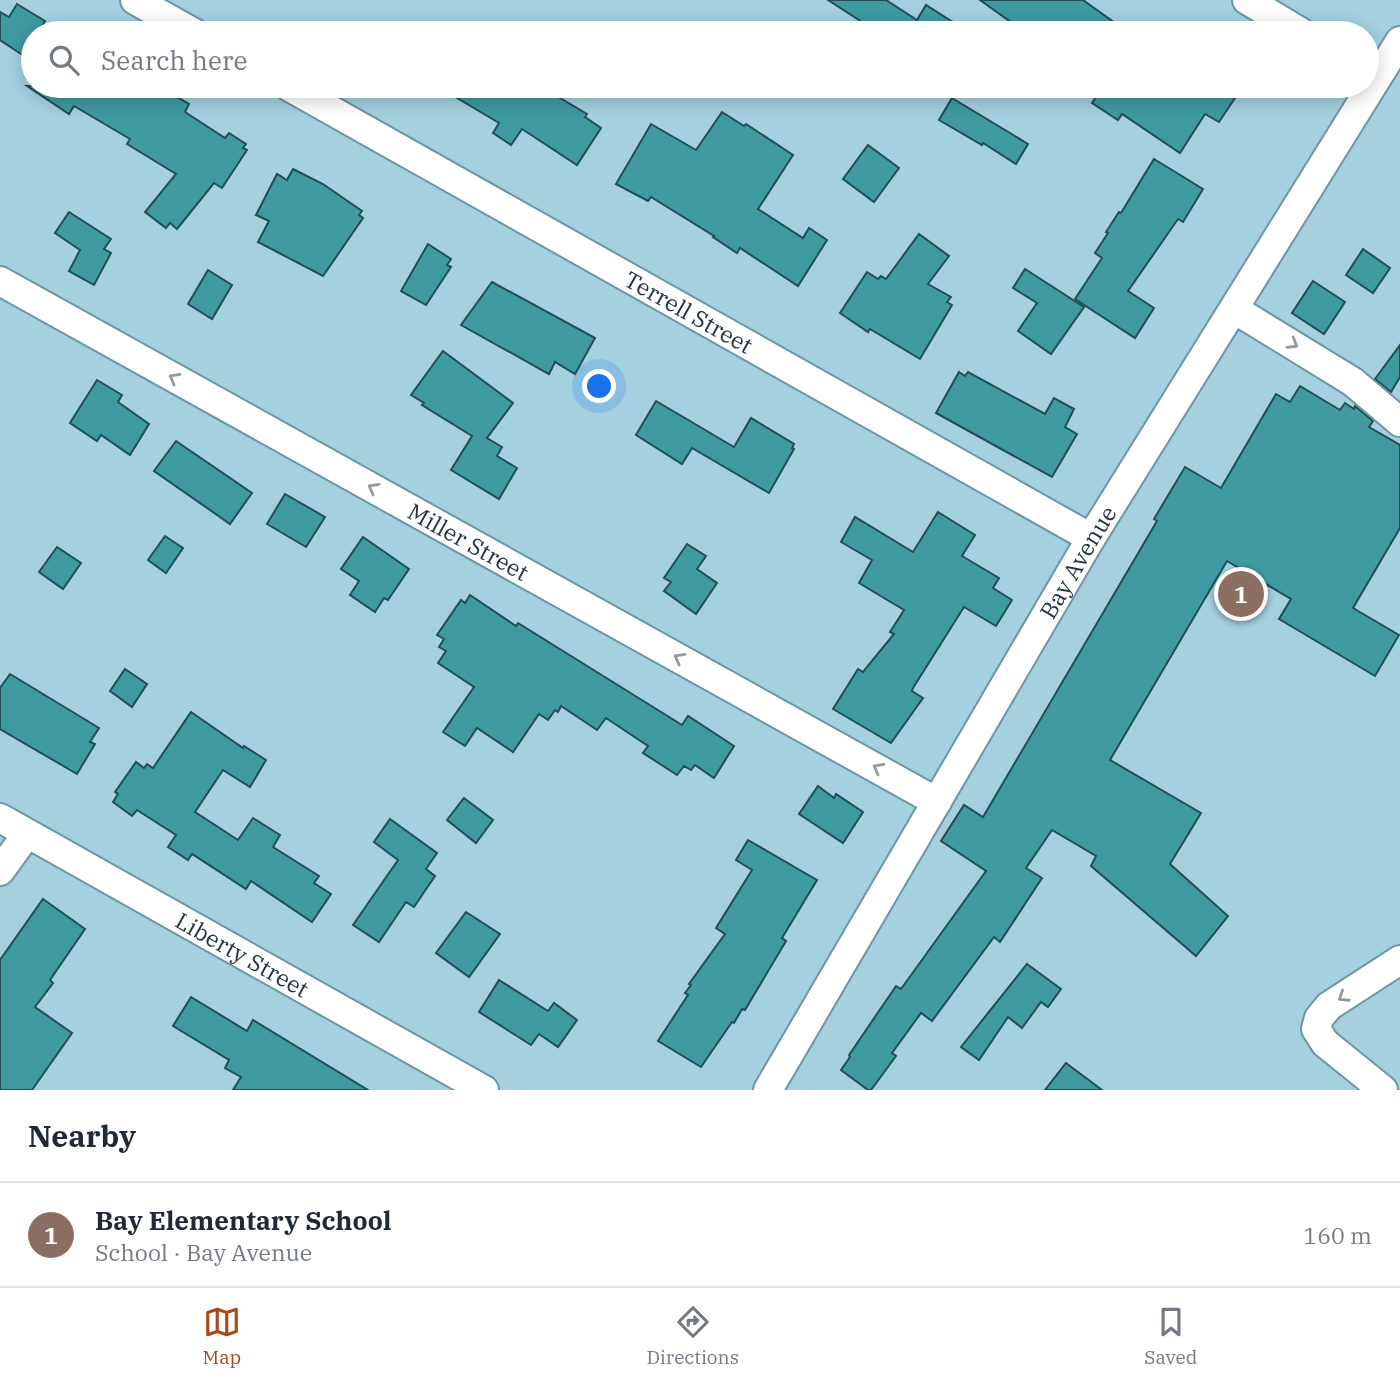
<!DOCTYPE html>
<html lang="en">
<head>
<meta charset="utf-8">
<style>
	:root { --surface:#fff; --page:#f6f6f7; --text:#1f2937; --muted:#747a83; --line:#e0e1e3; --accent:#ad4818 }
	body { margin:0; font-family:"IBM Plex Serif",serif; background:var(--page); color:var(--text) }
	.you { position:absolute; left:600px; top:387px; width:24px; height:24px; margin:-18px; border:5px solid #fff; border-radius:50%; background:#1a73e8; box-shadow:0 0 0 10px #1a73e833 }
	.badge { display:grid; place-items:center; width:46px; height:46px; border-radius:50%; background:var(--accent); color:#fff; font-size:23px; font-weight:700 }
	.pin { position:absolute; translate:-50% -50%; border:4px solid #fff; box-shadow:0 2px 7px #0006 }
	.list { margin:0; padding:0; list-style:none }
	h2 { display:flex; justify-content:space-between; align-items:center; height:91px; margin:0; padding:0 28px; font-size:30px }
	h2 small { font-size:23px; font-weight:400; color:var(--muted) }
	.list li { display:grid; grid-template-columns:46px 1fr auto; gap:21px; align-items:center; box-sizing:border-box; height:105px; padding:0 28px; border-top:2px solid var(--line) }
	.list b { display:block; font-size:26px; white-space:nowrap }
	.list p { margin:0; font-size:23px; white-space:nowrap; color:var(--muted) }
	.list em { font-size:23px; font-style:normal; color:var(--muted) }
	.icon { flex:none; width:38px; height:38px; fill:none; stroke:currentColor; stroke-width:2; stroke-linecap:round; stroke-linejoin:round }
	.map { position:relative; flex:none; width:1400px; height:1090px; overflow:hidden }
	.search { position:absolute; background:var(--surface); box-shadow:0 4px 18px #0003; left:21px; right:21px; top:21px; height:77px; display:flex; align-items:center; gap:18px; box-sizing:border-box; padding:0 24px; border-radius:38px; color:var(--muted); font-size:26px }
	.sheet { height:196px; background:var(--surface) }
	nav { display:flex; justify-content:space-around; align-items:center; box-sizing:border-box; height:98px; border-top:2px solid var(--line); background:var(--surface); font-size:19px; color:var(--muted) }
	nav a { display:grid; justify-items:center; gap:4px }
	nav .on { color:var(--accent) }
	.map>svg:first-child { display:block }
	.building { fill:#3f9aa2; stroke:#214f53; stroke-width:2 }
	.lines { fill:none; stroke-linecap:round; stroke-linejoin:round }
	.minor-casing { stroke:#6d96a5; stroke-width:32 }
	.minor { stroke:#fff; stroke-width:28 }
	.oneway { stroke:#929a9e }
	.labels { text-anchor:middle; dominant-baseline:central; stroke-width:6; stroke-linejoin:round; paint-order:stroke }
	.street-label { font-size:23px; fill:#25363d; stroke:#a5d0e0 }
</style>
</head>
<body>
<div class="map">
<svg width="1400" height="1090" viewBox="0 0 1400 1090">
	<rect width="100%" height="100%" fill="#a5d0e0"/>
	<!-- building -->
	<g class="building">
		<path d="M 828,0 L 886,0 L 917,20 L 926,5 L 970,33 L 879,33 Z"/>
		<path d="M 980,0 L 1083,0 L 1129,33 L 1052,33 L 1043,26 L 1037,33 L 1026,33 Z"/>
		<path d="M 17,4 L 45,21 L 38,33 L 33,33 L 33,62 L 0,40 L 0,12 L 9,17 Z"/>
		<path d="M 27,86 L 158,86 L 189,104 L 185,112 L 225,138 L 229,133 L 246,144 L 243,148 L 247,150 L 222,188 L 214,183 L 177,229 L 170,223 L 166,228 L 145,212 L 176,174 L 127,144 L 130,139 L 74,106 L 69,114 Z"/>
		<path d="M 437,86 L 540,86 L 587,114 L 585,117 L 601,128 L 577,165 L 522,129 L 511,145 L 493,133 L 499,123 Z"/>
		<path d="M 1104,86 L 1223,86 L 1237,95 L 1219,122 L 1205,114 L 1180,153 L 1122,114 L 1118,120 L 1092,103 Z"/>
		<path d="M 952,98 L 1028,144 L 1016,164 L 983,143 L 982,145 L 939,120 Z"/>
		<path d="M 722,112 L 744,126 L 746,124 L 793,155 L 758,209 L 803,238 L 809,228 L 827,240 L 798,286 L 740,248 L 737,253 L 713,237 L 714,236 L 651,197 L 648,201 L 616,184 L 651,124 L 696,150 Z"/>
		<path d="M 868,145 L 899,168 L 874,202 L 843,179 Z"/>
		<path d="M 1154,159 L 1203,189 L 1183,222 L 1178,219 L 1128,291 L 1154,308 L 1135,338 L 1075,299 L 1102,258 L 1095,253 L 1108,233 L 1106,232 L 1119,212 L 1121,213 Z"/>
		<path d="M 293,169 L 323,184 L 362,211 L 359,215 L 363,218 L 323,276 L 258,242 L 269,221 L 256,215 L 277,174 L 287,180 Z"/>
		<path d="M 69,212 L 111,239 L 104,249 L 111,253 L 94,285 L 69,271 L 80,250 L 55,233 Z"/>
		<path d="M 919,234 L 949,256 L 928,284 L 951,297 L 947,302 L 952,305 L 920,359 L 870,329 L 868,332 L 840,313 L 867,272 L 878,279 L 881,276 L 886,279 Z"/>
		<path d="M 428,244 L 451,259 L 447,265 L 451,267 L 426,305 L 401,291 Z"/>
		<path d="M 1363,249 L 1390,268 L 1373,293 L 1346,275 Z"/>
		<path d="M 1025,269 L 1084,307 L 1051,354 L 1018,331 L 1037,303 L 1013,288 Z"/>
		<path d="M 208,270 L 232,285 L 212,319 L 188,304 Z"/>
		<path d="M 1313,281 L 1345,302 L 1324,334 L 1292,313 Z"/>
		<path d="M 492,282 L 595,338 L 575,374 L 555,362 L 549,374 L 461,325 Z"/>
		<path d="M 1400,345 L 1400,377 L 1391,392 L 1375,379 Z"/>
		<path d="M 443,351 L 513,403 L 487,438 L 502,447 L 497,456 L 517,468 L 499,499 L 451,470 L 472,436 L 422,405 L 424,403 L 411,395 Z"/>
		<path d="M 959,372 L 965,376 L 968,372 L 1045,414 L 1054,398 L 1074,409 L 1065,427 L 1077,434 L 1052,477 L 936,413 Z"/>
		<path d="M 97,380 L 122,395 L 118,402 L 149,424 L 130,455 L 101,435 L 97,441 L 70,423 Z"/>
		<path d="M 1300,386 L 1340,410 L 1345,403 L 1354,409 L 1355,406 L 1373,421 L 1369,427 L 1400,445 L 1400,528 L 1353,608 L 1399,635 L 1375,676 L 1279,619 L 1291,599 L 1227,561 L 1110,760 L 1201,813 L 1170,864 L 1228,916 L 1196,956 L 1091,866 L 1096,856 L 1052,830 L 1026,868 L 1042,878 L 1000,942 L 994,937 L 932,1021 L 921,1013 L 892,1053 L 896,1056 L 871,1090 L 868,1090 L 841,1070 L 850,1057 L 849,1055 L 896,986 L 901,989 L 986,871 L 941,841 L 964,805 L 983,817 L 1157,521 L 1154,519 L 1185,467 L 1221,488 L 1276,394 L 1290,402 Z"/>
		<path d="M 656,401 L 734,447 L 751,418 L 794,444 L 792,448 L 794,449 L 769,493 L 692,448 L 682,464 L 636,435 Z"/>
		<path d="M 176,441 L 252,493 L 230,524 L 154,471 Z"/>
		<path d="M 285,494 L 325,517 L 306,547 L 267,524 Z"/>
		<path d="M 938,512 L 975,535 L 962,556 L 999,578 L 993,588 L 1012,600 L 996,626 L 964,607 L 913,688 L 912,691 L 923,698 L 891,743 L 833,709 L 858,669 L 863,672 L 894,634 L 890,632 L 904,610 L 859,583 L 872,560 L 841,542 L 855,517 L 913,552 Z"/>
		<path d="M 165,536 L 183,548 L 166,573 L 148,560 Z"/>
		<path d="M 363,537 L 409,569 L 388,600 L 384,598 L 375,612 L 350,595 L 359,581 L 341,569 Z"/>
		<path d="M 687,544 L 706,556 L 697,569 L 717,583 L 696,614 L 664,591 L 671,582 L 664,578 Z"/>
		<path d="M 57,547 L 81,563 L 63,589 L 39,572 Z"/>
		<path d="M 470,595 L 516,626 L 518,623 L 682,725 L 688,716 L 734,746 L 714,778 L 695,765 L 691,770 L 684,766 L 677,775 L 643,753 L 648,746 L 606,718 L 597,730 L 561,706 L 558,712 L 555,710 L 548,720 L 539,714 L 513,752 L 477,728 L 465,746 L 443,732 L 474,687 L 438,663 L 446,651 L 439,647 L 444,639 L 437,635 L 461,600 L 465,603 Z"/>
		<path d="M 125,669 L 147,684 L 132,707 L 110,691 Z"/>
		<path d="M 10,674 L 99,728 L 90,742 L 95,744 L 77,774 L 0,729 L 0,688 Z"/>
		<path d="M 191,712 L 243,748 L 244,746 L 266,760 L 250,787 L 223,770 L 195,812 L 238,840 L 253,818 L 280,835 L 273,847 L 319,876 L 314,883 L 331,894 L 312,922 L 251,881 L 246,889 L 192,854 L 188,860 L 168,847 L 176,835 L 137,810 L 132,816 L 113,802 L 118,794 L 115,792 L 136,762 L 144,768 L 147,764 L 153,768 Z"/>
		<path d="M 818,786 L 834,798 L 836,794 L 863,812 L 843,843 L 799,814 Z"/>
		<path d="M 464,798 L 493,820 L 476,843 L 447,820 Z"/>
		<path d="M 390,819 L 437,853 L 426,869 L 435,876 L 414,907 L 406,902 L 379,942 L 353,925 L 398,860 L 374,842 Z"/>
		<path d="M 748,840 L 817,880 L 782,938 L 786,941 L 745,1010 L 742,1009 L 734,1023 L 732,1022 L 701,1067 L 658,1041 L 688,995 L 685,993 L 691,985 L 689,984 L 725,934 L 716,928 L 752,870 L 736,860 Z"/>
		<path d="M 43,899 L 85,929 L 50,980 L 53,983 L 35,1007 L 72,1033 L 32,1090 L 0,1090 L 0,960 Z"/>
		<path d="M 466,912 L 500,934 L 469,977 L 436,953 Z"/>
		<path d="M 1027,964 L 1061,989 L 1048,1007 L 1041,1002 L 1022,1028 L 1008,1017 L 979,1060 L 961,1047 Z"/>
		<path d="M 499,980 L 548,1011 L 554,1003 L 577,1020 L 558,1047 L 539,1034 L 531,1045 L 479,1012 Z"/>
		<path d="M 191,997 L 247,1031 L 253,1020 L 368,1090 L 233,1090 L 241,1077 L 225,1068 L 229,1060 L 173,1026 Z"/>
		<path d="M 1066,1063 L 1102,1090 L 1045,1090 Z"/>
	</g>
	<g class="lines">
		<defs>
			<g id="minor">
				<path d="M 135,0 L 194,33"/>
				<path d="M 1247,0 L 1302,33"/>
				<path id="s1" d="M 288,86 L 1091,538"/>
				<path id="s2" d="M 0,281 L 937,802"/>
				<path d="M 1234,309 L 1353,382 L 1400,422"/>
				<path id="s3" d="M 0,818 L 484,1090"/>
				<path d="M 0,871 L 27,834"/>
				<path id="s4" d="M 768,1090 L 1091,538 L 1400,41"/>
				<path d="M 1383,1090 L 1325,1043 L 1316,1029 L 1319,1018 L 1329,1006 L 1400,960"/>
			</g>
		</defs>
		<!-- minor casing -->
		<use href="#minor" class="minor-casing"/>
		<!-- minor -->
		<use href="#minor" class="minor"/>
	</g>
	<!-- one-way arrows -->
	<defs><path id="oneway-chevron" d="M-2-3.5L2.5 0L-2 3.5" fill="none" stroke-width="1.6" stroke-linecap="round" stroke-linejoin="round" transform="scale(1.75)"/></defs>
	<g class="oneway">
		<use href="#oneway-chevron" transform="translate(1293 344) rotate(31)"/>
		<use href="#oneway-chevron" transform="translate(174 378) rotate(-151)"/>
		<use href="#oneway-chevron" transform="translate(373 488) rotate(-151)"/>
		<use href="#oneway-chevron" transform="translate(679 658) rotate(-151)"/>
		<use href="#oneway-chevron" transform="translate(878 768) rotate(-151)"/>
		<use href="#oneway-chevron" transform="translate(1343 997) rotate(147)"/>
	</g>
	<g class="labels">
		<!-- street labels -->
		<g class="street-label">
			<text stroke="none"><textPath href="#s1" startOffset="460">Terrell Street</textPath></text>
			<text stroke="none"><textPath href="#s2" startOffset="536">Miller Street</textPath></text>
			<text stroke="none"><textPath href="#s4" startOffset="612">Bay Avenue</textPath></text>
			<text stroke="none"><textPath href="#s3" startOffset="278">Liberty Street</textPath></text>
		</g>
	</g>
</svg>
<div class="you"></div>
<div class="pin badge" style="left:1241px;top:594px;background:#8d6e63">1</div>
<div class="search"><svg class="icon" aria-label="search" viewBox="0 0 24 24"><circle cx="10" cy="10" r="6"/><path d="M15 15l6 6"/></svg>Search here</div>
</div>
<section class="sheet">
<h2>Nearby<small></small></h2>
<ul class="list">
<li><span class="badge" style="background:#8d6e63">1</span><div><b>Bay Elementary School</b><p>School · Bay Avenue</p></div><em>160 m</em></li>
</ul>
</section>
<nav>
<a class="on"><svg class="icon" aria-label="map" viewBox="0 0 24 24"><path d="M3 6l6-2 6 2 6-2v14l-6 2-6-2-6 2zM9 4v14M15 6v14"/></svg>Map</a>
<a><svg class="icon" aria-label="directions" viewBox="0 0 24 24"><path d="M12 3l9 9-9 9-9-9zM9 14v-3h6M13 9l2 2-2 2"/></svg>Directions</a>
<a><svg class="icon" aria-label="saved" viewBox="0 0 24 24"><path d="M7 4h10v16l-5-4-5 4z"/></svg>Saved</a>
</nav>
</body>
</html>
